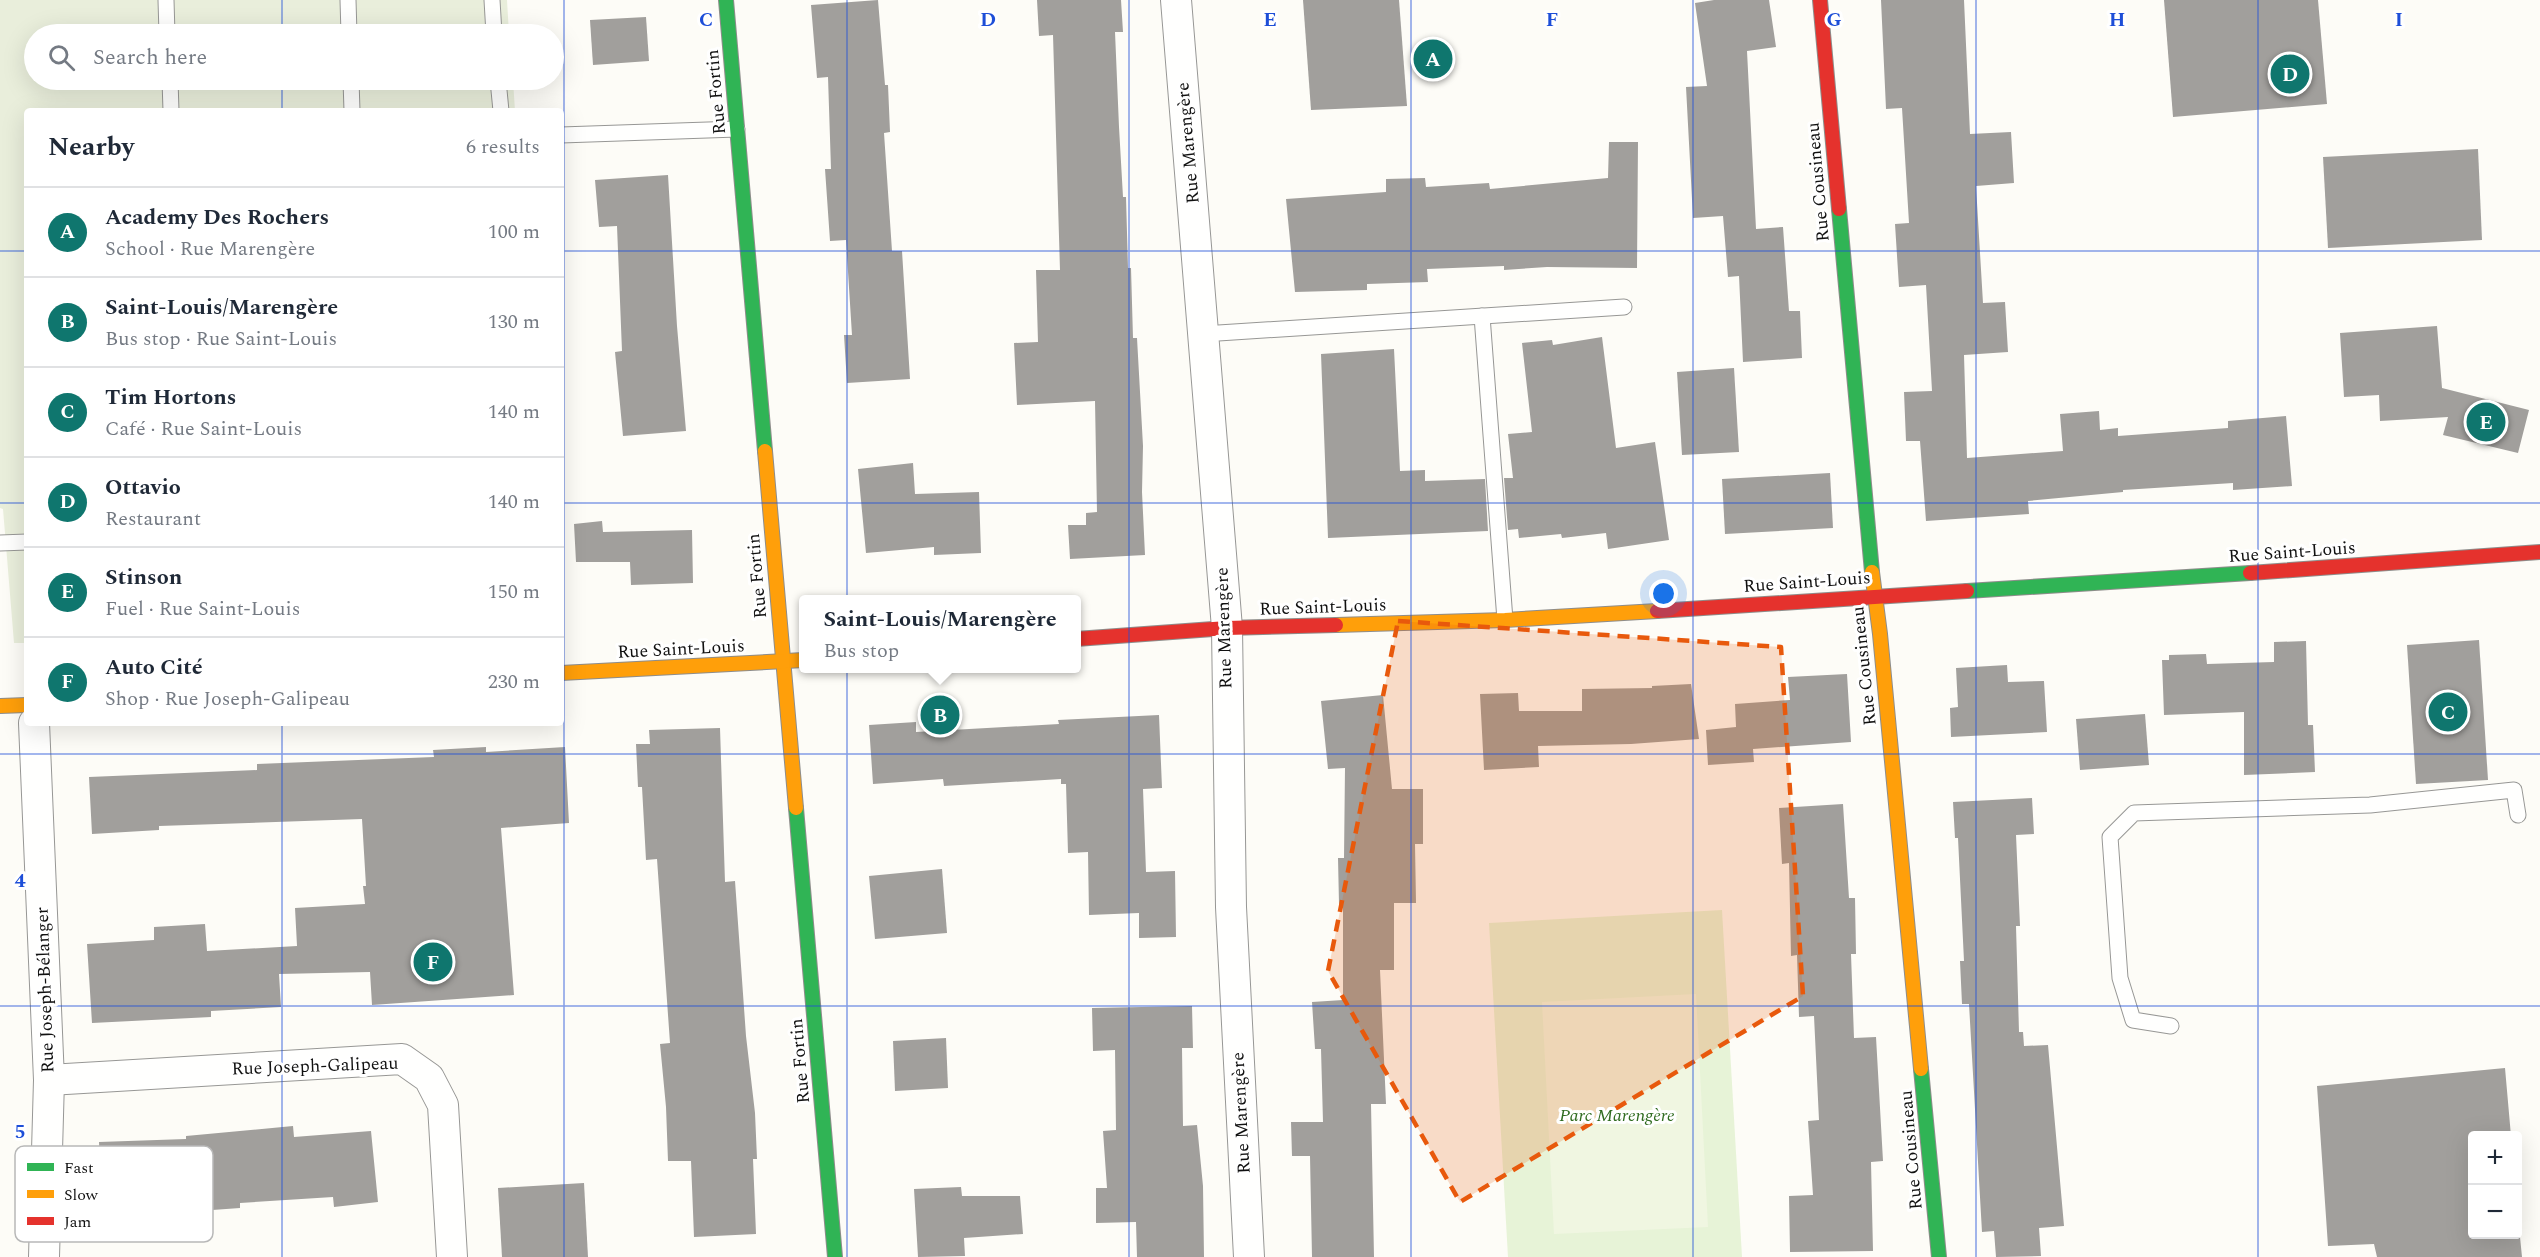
<!DOCTYPE html>
<html lang="en">
<head>
<meta charset="utf-8">
<style>
	:root { --surface:#fff; --page:#f6f6f7; --text:#1f2937; --muted:#747a83; --line:#e0e1e3; --accent:#0f766e }
	body { margin:0; font-family:Spectral,serif; background:var(--page); color:var(--text) }
	.controls { position:absolute; right:18px; bottom:18px; display:grid; overflow:hidden; border-radius:6px; box-shadow:0 6px 24px #0002 }
	.controls button { width:54px; height:54px; display:grid; place-items:center; padding:0; border:0; border-bottom:2px solid var(--line); background:var(--surface); color:var(--text); font:30px sans-serif }
	.you { position:absolute; left:1664px; top:594px; width:21px; height:21px; margin:-15px; border:4px solid #fff; border-radius:50%; background:#1a73e8; box-shadow:0 0 0 9px #1a73e833 }
	.badge { display:grid; place-items:center; width:39px; height:39px; border-radius:50%; background:var(--accent); color:#fff; font-size:20px; font-weight:700 }
	.pin { position:absolute; translate:-50% -50%; border:3px solid #fff; box-shadow:0 2px 6px #0006 }
	.popup { position:absolute; left:799px; top:595px; width:282px; height:78px; box-sizing:border-box; display:grid; place-content:center; border-radius:6px; background:var(--surface); filter:drop-shadow(0 2px 4px #0005); font-size:20px; white-space:nowrap; color:var(--muted) }
	.popup b { font-size:22px; color:var(--text) }
	.popup::after { content:''; position:absolute; left:50%; top:100%; margin-left:-12px; border:12px solid transparent; border-top-color:var(--surface) }
	.list { margin:0; padding:0; list-style:none }
	h2 { display:flex; justify-content:space-between; align-items:center; height:78px; margin:0; padding:0 24px; font-size:26px }
	h2 small { font-size:20px; font-weight:400; color:var(--muted) }
	.list li { display:grid; grid-template-columns:39px 1fr auto; gap:18px; align-items:center; box-sizing:border-box; height:90px; padding:0 24px; border-top:2px solid var(--line) }
	.list b { display:block; font-size:22px; white-space:nowrap }
	.list p { margin:0; font-size:20px; white-space:nowrap; color:var(--muted) }
	.list em { font-size:20px; font-style:normal; color:var(--muted) }
	.icon { flex:none; width:33px; height:33px; fill:none; stroke:currentColor; stroke-width:2; stroke-linecap:round; stroke-linejoin:round }
	.map { position:relative; flex:none; width:2540px; height:1257px; overflow:hidden }
	.search { position:absolute; background:var(--surface); box-shadow:0 6px 24px #0002; left:24px; top:24px; width:540px; height:66px; display:flex; align-items:center; gap:15px; box-sizing:border-box; padding:0 21px; border-radius:33px; color:var(--muted); font-size:22px }
	.panel { position:absolute; background:var(--surface); box-shadow:0 6px 24px #0002; left:24px; top:108px; width:540px; height:618px; border-radius:6px }
	.map>svg:first-child { display:block }
	.green { fill:#e7f3d7 }
	.cemetery { fill:#e9eedb }
	.pitch { fill:#f0f6e1 }
	.building { fill:#a19f9c }
	.lines { fill:none; stroke-linecap:round; stroke-linejoin:round }
	.lane-casing { stroke:#979795; stroke-width:17 }
	.street-casing { stroke:#979795; stroke-width:32 }
	.fast-casing { stroke:#8e8d8b; stroke-width:16 }
	.slow-casing { stroke:#8e8d8b; stroke-width:16 }
	.jam-casing { stroke:#8e8d8b; stroke-width:16 }
	.lane { stroke:#fffffe; stroke-width:15 }
	.street { stroke:#fffffe; stroke-width:30 }
	.fast { stroke:#30b455; stroke-width:14 }
	.slow { stroke:#ff9f0a; stroke-width:14 }
	.jam { stroke:#e5322d; stroke-width:14 }
	.marked { fill:#e8590c; fill-opacity:0.2; stroke:#e8590c; stroke-width:4.5; stroke-dasharray:12 8; stroke-linejoin:round }
	.grid { fill:none; stroke:#1d4ed8; stroke-width:1.5; stroke-opacity:0.55 }
	.labels { text-anchor:middle; dominant-baseline:central; stroke-width:6; stroke-linejoin:round; paint-order:stroke }
	.street-label { font-size:18px; fill:#111; stroke:#fff }
	.park-label { font-size:18px; font-style:italic; fill:#2f6b1f; stroke:#fff }
	.key { fill:#fff; stroke:#b8b8b8; stroke-width:1.5 }
	.key-label { font-size:16px; fill:#111 }
	.grid-label { font-size:20px; text-anchor:middle; font-weight:bold; fill:#1d4ed8; stroke:#fff; stroke-width:6; stroke-linejoin:round; paint-order:stroke }
</style>
</head>
<body>
<div class="map">
<svg width="2540" height="1257" viewBox="0 0 2540 1257">
	<rect width="100%" height="100%" fill="#fdfcf7"/>
	<!-- green -->
	<path class="green" d="M 1722,910 L 1742,1257 L 1508,1257 L 1489,923 Z"/>
	<!-- cemetery -->
	<path class="cemetery" d="M 0,0 L 507,0 L 509,34 L 34,34 L 34,80 L 513,80 L 515,111 L 27,111 L 27,643 L 14,643 L 3,509 L 0,508 Z"/>
	<!-- pitch -->
	<path class="pitch" d="M 1696,994 L 1708,1227 L 1554,1234 L 1542,1002 Z"/>
	<!-- building -->
	<g class="building">
		<path d="M 878,0 L 885,85 L 888,85 L 890,132 L 884,133 L 892,251 L 902,251 L 910,379 L 847,383 L 844,335 L 852,335 L 846,240 L 830,241 L 825,169 L 831,169 L 828,77 L 817,78 L 811,5 Z"/>
		<path d="M 1037,0 L 1121,0 L 1123,32 L 1115,32 L 1119,127 L 1123,197 L 1126,197 L 1128,268 L 1131,268 L 1133,338 L 1137,338 L 1143,446 L 1142,492 L 1145,555 L 1070,559 L 1068,525 L 1086,525 L 1086,513 L 1097,512 L 1095,401 L 1017,405 L 1014,343 L 1038,342 L 1036,270 L 1060,270 L 1053,35 L 1039,36 Z"/>
		<path d="M 1303,0 L 1399,0 L 1407,106 L 1311,110 Z"/>
		<path d="M 1714,0 L 1769,0 L 1776,47 L 1747,51 L 1756,229 L 1783,227 L 1789,311 L 1800,311 L 1802,358 L 1743,362 L 1739,276 L 1728,277 L 1723,216 L 1693,218 L 1686,87 L 1707,86 L 1695,3 Z"/>
		<path d="M 1881,0 L 1964,0 L 1970,134 L 2011,132 L 2014,183 L 1976,186 L 1983,303 L 2005,302 L 2008,352 L 1964,355 L 1967,458 L 2063,451 L 2060,414 L 2099,411 L 2100,430 L 2118,428 L 2118,436 L 2228,428 L 2228,421 L 2286,416 L 2292,486 L 2233,490 L 2233,483 L 2123,490 L 2123,492 L 2028,501 L 2029,514 L 1926,521 L 1920,441 L 1906,441 L 1904,392 L 1932,391 L 1926,285 L 1899,287 L 1895,224 L 1909,223 L 1902,108 L 1886,109 Z"/>
		<path d="M 2164,0 L 2318,0 L 2327,104 L 2173,117 Z"/>
		<path d="M 646,17 L 649,61 L 593,65 L 590,20 Z"/>
		<path d="M 1609,142 L 1638,142 L 1637,268 L 1547,267 L 1504,270 L 1504,266 L 1427,269 L 1428,282 L 1367,284 L 1367,290 L 1295,292 L 1286,199 L 1386,192 L 1386,179 L 1425,178 L 1426,187 L 1489,183 L 1490,189 L 1608,178 Z"/>
		<path d="M 2478,149 L 2482,240 L 2328,248 L 2323,157 Z"/>
		<path d="M 668,175 L 677,326 L 686,431 L 623,436 L 615,352 L 622,351 L 617,226 L 599,227 L 595,180 Z"/>
		<path d="M 2437,326 L 2442,388 L 2529,410 L 2518,453 L 2443,435 L 2448,417 L 2380,421 L 2379,395 L 2344,397 L 2340,333 Z"/>
		<path d="M 1602,337 L 1616,448 L 1655,442 L 1669,540 L 1608,549 L 1606,533 L 1562,538 L 1561,534 L 1519,538 L 1518,529 L 1508,530 L 1504,478 L 1513,478 L 1508,434 L 1532,432 L 1522,343 L 1552,340 L 1553,345 Z"/>
		<path d="M 1394,349 L 1400,471 L 1425,470 L 1425,481 L 1485,479 L 1488,531 L 1328,538 L 1321,354 Z"/>
		<path d="M 1734,368 L 1739,452 L 1682,455 L 1677,372 Z"/>
		<path d="M 913,463 L 915,494 L 979,492 L 981,553 L 934,555 L 934,547 L 866,553 L 858,469 Z"/>
		<path d="M 1830,473 L 1833,528 L 1725,534 L 1722,479 Z"/>
		<path d="M 602,521 L 603,532 L 692,530 L 693,583 L 631,585 L 630,562 L 576,562 L 574,524 Z"/>
		<path d="M 2479,640 L 2488,780 L 2416,784 L 2407,645 Z"/>
		<path d="M 2306,641 L 2308,725 L 2313,725 L 2315,772 L 2244,775 L 2244,712 L 2164,715 L 2162,660 L 2169,660 L 2169,655 L 2206,654 L 2207,664 L 2274,662 L 2274,642 Z"/>
		<path d="M 2007,665 L 2008,682 L 2044,681 L 2047,732 L 1951,737 L 1950,708 L 1958,707 L 1956,668 Z"/>
		<path d="M 1847,674 L 1851,742 L 1753,749 L 1754,762 L 1708,765 L 1706,730 L 1736,727 L 1735,704 L 1790,700 L 1788,677 Z"/>
		<path d="M 1691,684 L 1699,739 L 1631,744 L 1538,746 L 1539,767 L 1484,770 L 1480,694 L 1518,693 L 1519,711 L 1582,711 L 1582,689 L 1652,688 L 1652,686 Z"/>
		<path d="M 1383,695 L 1392,789 L 1423,789 L 1423,844 L 1415,844 L 1416,903 L 1394,903 L 1394,970 L 1380,970 L 1386,1104 L 1371,1104 L 1374,1257 L 1312,1257 L 1310,1156 L 1292,1156 L 1291,1122 L 1323,1122 L 1321,1049 L 1315,1049 L 1312,1002 L 1343,1000 L 1343,904 L 1339,904 L 1338,858 L 1344,858 L 1345,768 L 1328,769 L 1321,701 Z"/>
		<path d="M 2145,714 L 2149,765 L 2080,770 L 2076,719 Z"/>
		<path d="M 1159,715 L 1162,788 L 1143,789 L 1146,872 L 1175,871 L 1176,937 L 1139,938 L 1139,913 L 1089,915 L 1088,852 L 1068,853 L 1066,784 L 1061,784 L 1061,779 L 944,786 L 943,779 L 873,784 L 869,725 L 916,722 L 916,732 L 1059,724 L 1058,720 Z"/>
		<path d="M 720,728 L 725,882 L 735,881 L 746,1036 L 755,1113 L 757,1159 L 753,1159 L 756,1234 L 694,1237 L 691,1161 L 668,1161 L 666,1107 L 660,1044 L 670,1043 L 657,859 L 646,860 L 642,787 L 638,787 L 636,744 L 650,744 L 649,730 Z"/>
		<path d="M 486,747 L 486,752 L 565,747 L 569,823 L 501,828 L 514,995 L 372,1005 L 370,972 L 279,974 L 281,1007 L 211,1011 L 211,1017 L 92,1023 L 87,944 L 154,940 L 154,927 L 205,924 L 207,951 L 297,946 L 295,908 L 365,904 L 363,886 L 366,886 L 362,819 L 159,826 L 159,830 L 92,834 L 89,777 L 257,770 L 257,764 L 434,757 L 433,750 Z"/>
		<path d="M 2032,798 L 2034,834 L 2016,835 L 2020,926 L 2016,926 L 2019,1032 L 2023,1032 L 2024,1046 L 2048,1045 L 2064,1226 L 2039,1228 L 2041,1256 L 1996,1257 L 1994,1231 L 1982,1232 L 1969,1004 L 1962,1004 L 1960,961 L 1964,961 L 1958,838 L 1955,838 L 1953,802 Z"/>
		<path d="M 1843,804 L 1849,898 L 1855,898 L 1856,954 L 1851,954 L 1854,1038 L 1876,1037 L 1883,1161 L 1871,1162 L 1873,1251 L 1790,1252 L 1789,1196 L 1813,1195 L 1808,1121 L 1819,1120 L 1814,1016 L 1799,1017 L 1797,955 L 1791,956 L 1789,863 L 1782,864 L 1779,808 Z"/>
		<path d="M 942,869 L 947,933 L 875,939 L 869,876 Z"/>
		<path d="M 1192,1006 L 1193,1048 L 1182,1048 L 1183,1126 L 1197,1125 L 1203,1186 L 1204,1257 L 1137,1257 L 1136,1222 L 1096,1223 L 1096,1188 L 1107,1188 L 1103,1131 L 1116,1130 L 1115,1050 L 1093,1051 L 1092,1008 Z"/>
		<path d="M 946,1038 L 948,1088 L 895,1091 L 893,1041 Z"/>
		<path d="M 2505,1068 L 2511,1136 L 2472,1136 L 2472,1234 L 2517,1234 L 2517,1207 L 2522,1257 L 2377,1257 L 2374,1244 L 2328,1246 L 2317,1086 Z"/>
		<path d="M 293,1126 L 294,1137 L 371,1131 L 378,1202 L 334,1207 L 333,1197 L 240,1203 L 240,1208 L 157,1214 L 157,1223 L 103,1226 L 99,1142 L 186,1139 L 186,1136 Z"/>
		<path d="M 584,1183 L 588,1257 L 502,1257 L 498,1188 Z"/>
		<path d="M 961,1187 L 962,1196 L 1020,1196 L 1023,1234 L 964,1238 L 965,1256 L 918,1257 L 914,1189 Z"/>
	</g>
	<g class="lines">
		<defs>
			<g id="lane">
				<path d="M 166,0 L 167,34"/>
				<path d="M 348,0 L 349,34"/>
				<path d="M 492,0 L 494,34"/>
				<path d="M 170,80 L 171,111"/>
				<path d="M 351,80 L 352,111"/>
				<path d="M 498,80 L 501,111"/>
				<path d="M 561,135 L 737,129"/>
				<path d="M 1482,316 L 1505,620"/>
				<path d="M 1203,334 L 1624,307"/>
				<path d="M 0,543 L 27,542"/>
				<path d="M 2171,1026 L 2133,1020 L 2120,978 L 2110,837 L 2134,813 L 2370,805 L 2514,790 L 2518,815"/>
			</g>
			<g id="street">
				<path d="M 1176,0 L 1227,628 L 1231,907 L 1249,1257"/>
				<path d="M 34,723 L 49,1080 L 44,1257"/>
				<path d="M 49,1080 L 402,1059 L 429,1078 L 443,1105 L 452,1257"/>
			</g>
			<g id="fast">
				<path d="M 726,0 L 765,451"/>
				<path d="M 1839,209 L 1872,572"/>
				<path d="M 1967,591 L 2250,573"/>
				<path d="M 796,808 L 835,1257"/>
				<path d="M 1921,1069 L 1939,1257"/>
			</g>
			<g id="slow">
				<path d="M 765,451 L 796,808"/>
				<path d="M 1872,572 L 1880,634 L 1921,1069"/>
				<path d="M 1336,625 L 1505,620 L 1657,611"/>
				<path d="M 561,673 L 804,660"/>
				<path d="M 0,706 L 27,705"/>
			</g>
			<g id="jam">
				<path d="M 1820,0 L 1839,209"/>
				<path d="M 2250,573 L 2540,552"/>
				<path d="M 1657,611 L 1967,591"/>
				<path d="M 1076,639 L 1227,628 L 1336,625"/>
			</g>
		</defs>
		<!-- lane casing -->
		<use href="#lane" class="lane-casing"/>
		<!-- street casing -->
		<use href="#street" class="street-casing"/>
		<!-- fast casing -->
		<use href="#fast" class="fast-casing"/>
		<!-- slow casing -->
		<use href="#slow" class="slow-casing"/>
		<!-- jam casing -->
		<use href="#jam" class="jam-casing"/>
		<!-- lane -->
		<use href="#lane" class="lane"/>
		<!-- street -->
		<use href="#street" class="street"/>
		<!-- fast -->
		<use href="#fast" class="fast"/>
		<!-- slow -->
		<use href="#slow" class="slow"/>
		<!-- jam -->
		<use href="#jam" class="jam"/>
	</g>
	<!-- marked area -->
	<path class="marked" d="M 1398,621 L 1781,647 L 1803,996 L 1460,1202 L 1328,971 Z"/>
	<!-- grid -->
	<path class="grid" d="M 282,0 L 282,34M 564,0 L 564,1257M 847,0 L 847,1257M 1129,0 L 1129,1257M 1411,0 L 1411,1257M 1693,0 L 1693,1257M 1976,0 L 1976,1257M 2258,0 L 2258,1257M 282,80 L 282,111M 0,251 L 27,251M 561,251 L 2540,251M 0,503 L 27,503M 561,503 L 2540,503M 282,723 L 282,1257M 0,754 L 2540,754M 0,1006 L 2540,1006"/>
	<g class="labels">
		<!-- street labels -->
		<g class="street-label">
			<text transform="translate(716 92) rotate(-95)">Rue Fortin</text>
			<text transform="translate(1188 143) rotate(-95)">Rue Marengère</text>
			<text transform="translate(1818 182) rotate(-95)">Rue Cousineau</text>
			<text transform="translate(2292 552) rotate(-4)">Rue Saint-Louis</text>
			<text transform="translate(757 576) rotate(-95)">Rue Fortin</text>
			<text transform="translate(1807 582) rotate(-4)">Rue Saint-Louis</text>
			<text transform="translate(1323 607) rotate(-2)">Rue Saint-Louis</text>
			<text transform="translate(1224 628) rotate(-92)">Rue Marengère</text>
			<text transform="translate(681 649) rotate(-3)">Rue Saint-Louis</text>
			<text transform="translate(1864 666) rotate(-96)">Rue Cousineau</text>
			<text transform="translate(45 990) rotate(-92)">Rue Joseph-Bélanger</text>
			<text transform="translate(800 1061) rotate(-95)">Rue Fortin</text>
			<text transform="translate(315 1066) rotate(-2)">Rue Joseph-Galipeau</text>
			<text transform="translate(1241 1113) rotate(-93)">Rue Marengère</text>
			<text transform="translate(1911 1150) rotate(-95)">Rue Cousineau</text>
		</g>
		<!-- park labels -->
		<g class="park-label">
			<text x="1617" y="1115">Parc Marengère</text>
		</g>
	</g>
	<!-- legend -->
	<rect x="15" y="1146" width="198" height="96" rx="9" class="key"/>
	<rect x="27" y="1163" width="27" height="8" fill="#30b455"/>
	<rect x="27" y="1190" width="27" height="8" fill="#ff9f0a"/>
	<rect x="27" y="1217" width="27" height="8" fill="#e5322d"/>
	<g class="key-label">
		<text x="64" y="1173">Fast</text>
		<text x="64" y="1200">Slow</text>
		<text x="64" y="1227">Jam</text>
	</g>
	<g class="grid-label">
		<text x="706" y="26">C</text>
		<text x="988" y="26">D</text>
		<text x="1270" y="26">E</text>
		<text x="1552" y="26">F</text>
		<text x="1834" y="26">G</text>
		<text x="2117" y="26">H</text>
		<text x="2399" y="26">I</text>
		<text x="20" y="887">4</text>
		<text x="20" y="1138">5</text>
	</g>
</svg>
<div class="controls">
<button>+</button>
<button>−</button>
</div>
<div class="you"></div>
<div class="pin badge" style="left:1433px;top:59px">A</div>
<div class="pin badge" style="left:940px;top:715px">B</div>
<div class="popup"><b>Saint-Louis/Marengère</b>Bus stop</div>
<div class="pin badge" style="left:2448px;top:712px">C</div>
<div class="pin badge" style="left:2290px;top:74px">D</div>
<div class="pin badge" style="left:2486px;top:422px">E</div>
<div class="pin badge" style="left:433px;top:962px">F</div>
<div class="search"><svg class="icon" aria-label="search" viewBox="0 0 24 24"><circle cx="10" cy="10" r="6"/><path d="M15 15l6 6"/></svg>Search here</div>
<section class="panel">
<h2>Nearby<small>6 results</small></h2>
<ul class="list">
<li><span class="badge">A</span><div><b>Academy Des Rochers</b><p>School · Rue Marengère</p></div><em>100 m</em></li>
<li><span class="badge">B</span><div><b>Saint-Louis/Marengère</b><p>Bus stop · Rue Saint-Louis</p></div><em>130 m</em></li>
<li><span class="badge">C</span><div><b>Tim Hortons</b><p>Café · Rue Saint-Louis</p></div><em>140 m</em></li>
<li><span class="badge">D</span><div><b>Ottavio</b><p>Restaurant</p></div><em>140 m</em></li>
<li><span class="badge">E</span><div><b>Stinson</b><p>Fuel · Rue Saint-Louis</p></div><em>150 m</em></li>
<li><span class="badge">F</span><div><b>Auto Cité</b><p>Shop · Rue Joseph-Galipeau</p></div><em>230 m</em></li>
</ul>
</section>
</div>
</body>
</html>
